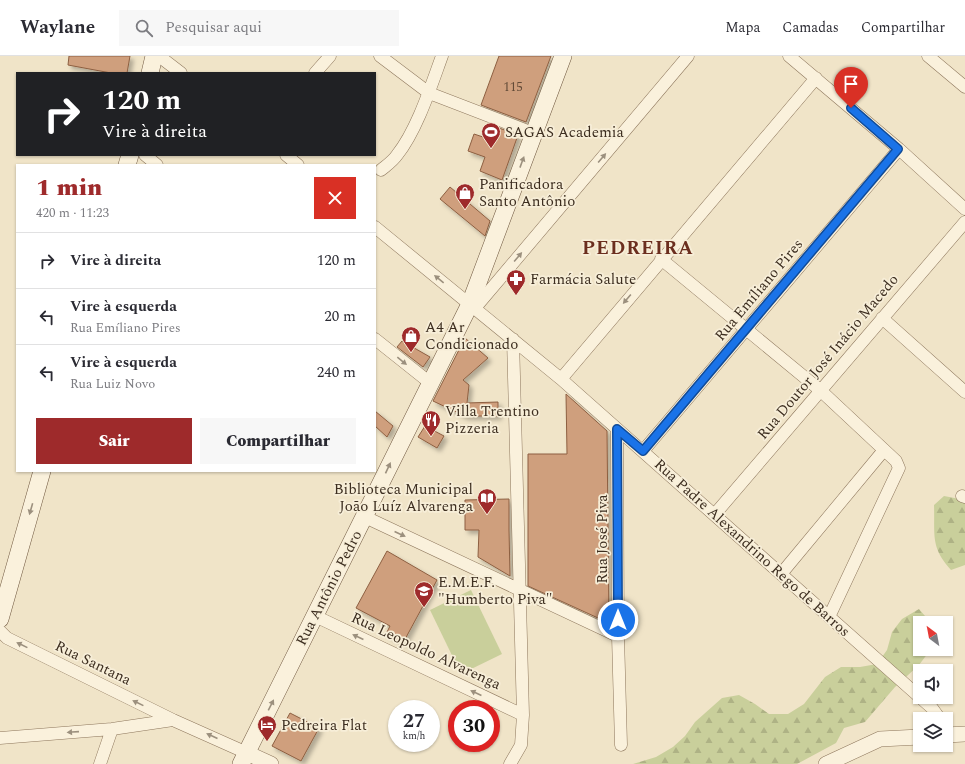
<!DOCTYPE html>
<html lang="pt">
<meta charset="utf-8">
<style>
:root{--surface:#fff;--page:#f7f7f7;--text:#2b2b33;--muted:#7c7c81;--line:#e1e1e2;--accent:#9e2a2b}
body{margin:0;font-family:Spectral,serif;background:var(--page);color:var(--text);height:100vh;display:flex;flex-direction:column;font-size:15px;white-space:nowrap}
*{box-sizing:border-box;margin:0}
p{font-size:13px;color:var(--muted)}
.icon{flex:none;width:22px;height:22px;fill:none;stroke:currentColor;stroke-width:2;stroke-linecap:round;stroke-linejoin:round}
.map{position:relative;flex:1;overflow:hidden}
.sheet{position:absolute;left:16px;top:108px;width:360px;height:308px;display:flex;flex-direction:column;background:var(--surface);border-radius:0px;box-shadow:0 1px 3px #0004}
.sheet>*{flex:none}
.top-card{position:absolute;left:16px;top:16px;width:360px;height:84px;border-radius:0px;box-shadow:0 1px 3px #0004;background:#202124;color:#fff;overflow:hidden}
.needle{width:26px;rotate:328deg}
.fabs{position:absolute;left:913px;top:560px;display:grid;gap:8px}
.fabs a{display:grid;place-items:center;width:40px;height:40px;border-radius:0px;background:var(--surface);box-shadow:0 1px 3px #0004;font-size:20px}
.speed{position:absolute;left:388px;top:644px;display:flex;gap:8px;font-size:20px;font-weight:700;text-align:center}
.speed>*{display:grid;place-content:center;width:52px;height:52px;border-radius:50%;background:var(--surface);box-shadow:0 1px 3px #0004;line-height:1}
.speed small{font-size:10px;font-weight:400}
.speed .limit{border:6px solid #d22;background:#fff;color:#111}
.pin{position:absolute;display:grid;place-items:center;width:34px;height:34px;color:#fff;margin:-41px -17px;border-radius:50% 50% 50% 0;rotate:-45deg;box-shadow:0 0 4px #0007}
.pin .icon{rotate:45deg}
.me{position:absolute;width:44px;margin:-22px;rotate:0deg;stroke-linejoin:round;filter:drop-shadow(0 0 3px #0008)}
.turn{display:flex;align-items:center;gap:14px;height:84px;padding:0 20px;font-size:18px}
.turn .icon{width:52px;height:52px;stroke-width:2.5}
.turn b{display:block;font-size:28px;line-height:34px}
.round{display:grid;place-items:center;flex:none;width:42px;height:42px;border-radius:0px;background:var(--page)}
.head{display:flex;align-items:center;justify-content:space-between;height:68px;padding:0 20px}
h1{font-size:24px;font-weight:800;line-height:30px;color:var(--accent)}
.cta{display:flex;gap:8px;margin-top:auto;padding:8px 20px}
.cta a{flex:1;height:46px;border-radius:0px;background:var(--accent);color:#fff;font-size:16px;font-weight:800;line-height:46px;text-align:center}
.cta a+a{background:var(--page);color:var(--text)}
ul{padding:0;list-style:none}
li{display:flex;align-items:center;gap:12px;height:56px;padding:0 20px;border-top:1px solid var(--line)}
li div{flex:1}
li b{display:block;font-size:15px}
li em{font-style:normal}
header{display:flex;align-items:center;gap:24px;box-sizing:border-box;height:56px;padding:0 20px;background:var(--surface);border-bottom:1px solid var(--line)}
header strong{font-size:19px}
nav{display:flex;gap:22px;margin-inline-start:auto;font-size:14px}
.search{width:280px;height:36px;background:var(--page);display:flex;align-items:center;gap:10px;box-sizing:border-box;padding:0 14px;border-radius:0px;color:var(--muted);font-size:15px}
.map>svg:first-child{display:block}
.forest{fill:url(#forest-firs)}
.garden{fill:#c9cf9b}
.building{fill:#cf9f7d;stroke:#8d5f41;filter:url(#shadow)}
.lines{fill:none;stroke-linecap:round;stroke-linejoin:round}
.minor-casing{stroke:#8d765c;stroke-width:13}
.tertiary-casing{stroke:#8d765c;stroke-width:16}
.secondary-casing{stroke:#6f573f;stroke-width:18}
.minor{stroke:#faf1dc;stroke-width:12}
.tertiary{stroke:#faf1dc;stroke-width:15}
.secondary{stroke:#faf1dc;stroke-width:17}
.oneway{fill:#9c907e}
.route-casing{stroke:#114b97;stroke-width:10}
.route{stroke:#1a73e8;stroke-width:7}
.labels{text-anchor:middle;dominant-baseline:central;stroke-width:3.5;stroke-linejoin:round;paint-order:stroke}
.number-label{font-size:13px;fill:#624a37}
.poi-label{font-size:15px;fill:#3d2e20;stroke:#f7eed8;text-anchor:start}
.street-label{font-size:15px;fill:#3d2e20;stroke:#f7eed8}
.district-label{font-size:19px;font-weight:bold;letter-spacing:1px;fill:#6b2e1e;stroke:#f7eed8}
</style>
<header>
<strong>Waylane</strong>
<div class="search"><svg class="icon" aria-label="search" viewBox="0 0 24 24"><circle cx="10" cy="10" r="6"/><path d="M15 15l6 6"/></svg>Pesquisar aqui</div>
<nav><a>Mapa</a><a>Camadas</a><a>Compartilhar</a></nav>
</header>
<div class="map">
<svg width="965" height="708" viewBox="0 0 965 708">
<defs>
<pattern id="forest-firs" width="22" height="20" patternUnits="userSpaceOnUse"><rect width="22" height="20" fill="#c9cf9b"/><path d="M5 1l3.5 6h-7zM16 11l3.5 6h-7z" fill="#aeb285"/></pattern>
<filter id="shadow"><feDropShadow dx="3.5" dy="3.5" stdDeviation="2" flood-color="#0004"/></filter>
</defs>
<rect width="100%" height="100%" fill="#f0e4c8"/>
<path class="forest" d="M944 440 965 444V509L951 514C930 491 935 479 934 449Z
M919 553 931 567H920V593H931L919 609 895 631 865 666 844 672 836 687 797 708H633L656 701 673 691 685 680 695 666 722 642 739 639 755 648 769 658H788L804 648 825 621 841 611H860L877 608 887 594 892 576 902 563Z"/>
<path class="garden" d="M471 534 502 598 461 618 430 554Z"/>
<path class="building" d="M69 0H130L127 17H111L68 9Z
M499 0H551L526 66 481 49Z
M491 69 518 79 502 124 480 115 485 101 468 95 474 78 486 82Z
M450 131 490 165 485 180 440 143Z
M465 282 488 302 463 324 469 329 467 347 498 346V360H465L433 345Z
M402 285 430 301 423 311 397 291Z
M566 338 607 375 609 567 528 530V398H567Z
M375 355 393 370 387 381 375 370Z
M425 370 444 380 437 392 418 381Z
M509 443V474L510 520 478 501 479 474H465V444Z
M387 495 437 524 403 587 386 578 390 570 356 552Z
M290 657 319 672 301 705 272 690Z"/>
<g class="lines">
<defs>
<path id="minor" d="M159 0 181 17
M380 0 429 37 533 77
M789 0 899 93 965 153
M928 0 965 31
M315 17 330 0
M145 99 157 109
M286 99 298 109
M381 114C387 109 393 105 397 99 417 74 431 30 442 0
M375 171 561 323 932 652 940 663
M661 203 820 334 896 405 899 412 829 561
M475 252 688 0
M882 262 965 336
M375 283 429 326
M561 323 816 22
M617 373 618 580 621 689
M643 395 899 93
M962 440 965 441
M715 458 965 166
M365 461 618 580
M781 518 884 394
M315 560 523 659
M0 575 7 582 173 664
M0 682 112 673 173 664 247 697
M100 708 112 673
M510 708 521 689 523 659 513 283"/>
<path id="tertiary" d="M946 679 965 678
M247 697 271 708
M826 708 880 683 920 681"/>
<path id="secondary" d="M150 17 154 0
M127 109 130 99
M0 563 42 415
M241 708 470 248 563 0"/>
</defs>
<use href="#minor" class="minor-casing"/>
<use href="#tertiary" class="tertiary-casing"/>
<use href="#secondary" class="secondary-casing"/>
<use href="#minor" class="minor"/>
<use href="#tertiary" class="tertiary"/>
<use href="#secondary" class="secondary"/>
</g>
<defs><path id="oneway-solid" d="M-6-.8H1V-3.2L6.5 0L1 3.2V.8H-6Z"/></defs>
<g class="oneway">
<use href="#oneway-solid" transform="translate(602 102) rotate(-50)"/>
<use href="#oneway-solid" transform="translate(522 106) rotate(-70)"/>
<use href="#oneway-solid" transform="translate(518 201) rotate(-50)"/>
<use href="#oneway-solid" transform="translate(439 223) rotate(-141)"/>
<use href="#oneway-solid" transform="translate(627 243) rotate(130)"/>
<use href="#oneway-solid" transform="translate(402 305) rotate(39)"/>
<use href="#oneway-solid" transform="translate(388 412) rotate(-65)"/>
<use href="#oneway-solid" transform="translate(31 453) rotate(106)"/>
<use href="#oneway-solid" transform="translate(400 478) rotate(25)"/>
<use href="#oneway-solid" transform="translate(358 581) rotate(-155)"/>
<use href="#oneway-solid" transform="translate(22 589) rotate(-154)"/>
<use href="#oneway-solid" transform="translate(476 637) rotate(-155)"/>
<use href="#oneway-solid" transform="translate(138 647) rotate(-154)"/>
<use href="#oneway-solid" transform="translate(271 649) rotate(-63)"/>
<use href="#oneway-solid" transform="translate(73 676) rotate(176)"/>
<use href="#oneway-solid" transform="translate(212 680) rotate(-156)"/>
</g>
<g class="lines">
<defs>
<path id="route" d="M618 564 617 373 643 395 898 93 851 52"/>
</defs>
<use href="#route" class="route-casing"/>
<use href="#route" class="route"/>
</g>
<defs>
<symbol id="stadium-pin" viewBox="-11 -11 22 30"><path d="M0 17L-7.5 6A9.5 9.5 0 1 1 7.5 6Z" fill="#9e2a2b" stroke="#f7eed8"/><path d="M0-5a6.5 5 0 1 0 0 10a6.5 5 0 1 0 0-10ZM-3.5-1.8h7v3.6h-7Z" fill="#fff"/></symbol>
<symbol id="shop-pin" viewBox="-11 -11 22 30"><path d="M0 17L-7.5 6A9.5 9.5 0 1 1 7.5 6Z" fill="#9e2a2b" stroke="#f7eed8"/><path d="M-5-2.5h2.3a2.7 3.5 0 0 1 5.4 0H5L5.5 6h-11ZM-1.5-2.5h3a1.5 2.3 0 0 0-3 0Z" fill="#fff"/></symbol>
<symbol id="pharmacy-pin" viewBox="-11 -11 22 30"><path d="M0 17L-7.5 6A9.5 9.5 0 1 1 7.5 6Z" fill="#9e2a2b" stroke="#f7eed8"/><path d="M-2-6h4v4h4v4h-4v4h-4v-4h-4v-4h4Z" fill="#fff"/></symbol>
<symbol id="restaurant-pin" viewBox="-11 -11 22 30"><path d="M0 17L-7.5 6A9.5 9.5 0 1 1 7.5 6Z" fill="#9e2a2b" stroke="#f7eed8"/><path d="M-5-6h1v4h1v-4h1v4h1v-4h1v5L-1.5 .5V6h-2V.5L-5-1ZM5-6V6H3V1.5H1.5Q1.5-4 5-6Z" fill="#fff"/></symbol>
<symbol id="library-pin" viewBox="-11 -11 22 30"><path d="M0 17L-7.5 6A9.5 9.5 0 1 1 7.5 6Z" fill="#9e2a2b" stroke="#f7eed8"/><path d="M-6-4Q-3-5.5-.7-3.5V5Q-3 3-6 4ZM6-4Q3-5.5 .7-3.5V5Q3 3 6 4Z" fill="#fff"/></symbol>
<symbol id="school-pin" viewBox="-11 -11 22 30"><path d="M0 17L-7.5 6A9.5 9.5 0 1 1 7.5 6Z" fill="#9e2a2b" stroke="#f7eed8"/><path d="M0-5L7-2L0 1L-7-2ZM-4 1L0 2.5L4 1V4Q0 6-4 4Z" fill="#fff"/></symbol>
<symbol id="hotel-pin" viewBox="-11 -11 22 30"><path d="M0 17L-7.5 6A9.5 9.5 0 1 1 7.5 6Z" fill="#9e2a2b" stroke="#f7eed8"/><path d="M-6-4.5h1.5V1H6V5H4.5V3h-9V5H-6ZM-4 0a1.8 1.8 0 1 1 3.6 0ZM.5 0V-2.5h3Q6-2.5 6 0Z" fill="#fff"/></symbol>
</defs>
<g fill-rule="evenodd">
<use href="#stadium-pin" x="480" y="65" width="22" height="30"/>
<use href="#shop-pin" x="454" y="126" width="22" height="30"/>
<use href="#pharmacy-pin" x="505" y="212" width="22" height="30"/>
<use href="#shop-pin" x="400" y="269" width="22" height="30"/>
<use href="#restaurant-pin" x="420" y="353" width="22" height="30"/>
<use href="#library-pin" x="476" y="431" width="22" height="30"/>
<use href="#school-pin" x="413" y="524" width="22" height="30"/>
<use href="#hotel-pin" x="256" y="658" width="22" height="30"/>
</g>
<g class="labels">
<g class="number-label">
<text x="513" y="31">115</text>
</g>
<g class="poi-label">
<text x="505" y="76">SAGAS Academia</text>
<text x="479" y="128">Panificadora<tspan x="479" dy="17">Santo Antônio</tspan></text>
<text x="530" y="223">Farmácia Salute</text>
<text x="425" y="271">A4 Ar<tspan x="425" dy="17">Condicionado</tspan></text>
<text x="445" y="355">Villa Trentino<tspan x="445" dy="17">Pizzeria</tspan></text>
<text x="473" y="433" text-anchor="end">Biblioteca Municipal<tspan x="473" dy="17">João Luíz Alvarenga</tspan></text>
<text x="438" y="526">E.M.E.F.<tspan x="438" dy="17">"Humberto Piva"</tspan></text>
<text x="281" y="669">Pedreira Flat</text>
</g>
<g class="street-label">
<text transform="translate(759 234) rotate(-50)">Rua Emíliano Pires</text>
<text transform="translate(828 301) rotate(-50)">Rua Doutor José Inácio Macedo</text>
<text transform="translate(602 483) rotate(-90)">Rua José Piva</text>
<text transform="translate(752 492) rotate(42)">Rua Padre Alexandrino Rego de Barros</text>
<text transform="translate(329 532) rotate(-63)">Rua Antônio Pedro</text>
<text transform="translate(426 595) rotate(25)">Rua Leopoldo Alvarenga</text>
<text transform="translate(93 607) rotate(26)">Rua Santana</text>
</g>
<g class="district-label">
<text x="638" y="192">PEDREIRA</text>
</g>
</g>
</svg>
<div class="fabs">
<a><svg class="needle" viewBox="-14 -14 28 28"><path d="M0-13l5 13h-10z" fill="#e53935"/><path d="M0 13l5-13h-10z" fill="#7c7c81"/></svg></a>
<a><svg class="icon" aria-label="sound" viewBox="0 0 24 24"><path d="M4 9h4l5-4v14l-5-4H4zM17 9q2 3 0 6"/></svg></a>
<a><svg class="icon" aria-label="layers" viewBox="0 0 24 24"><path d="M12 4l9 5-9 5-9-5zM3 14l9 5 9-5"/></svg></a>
</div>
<div class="speed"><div>27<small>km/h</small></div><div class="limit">30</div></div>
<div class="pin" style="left:851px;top:52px;background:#d93025"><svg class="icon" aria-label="arrive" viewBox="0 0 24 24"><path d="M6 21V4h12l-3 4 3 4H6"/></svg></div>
<svg class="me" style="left:618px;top:564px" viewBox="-20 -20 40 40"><circle r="17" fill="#1a73e8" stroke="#fff" stroke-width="3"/><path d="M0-11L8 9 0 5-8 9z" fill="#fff"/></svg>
<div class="top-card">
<div class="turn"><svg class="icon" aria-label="right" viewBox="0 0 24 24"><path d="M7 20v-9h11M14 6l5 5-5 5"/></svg><div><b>120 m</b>Vire à direita</div></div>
</div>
<section class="sheet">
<div class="head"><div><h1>1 min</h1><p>420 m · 11:23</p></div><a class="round" style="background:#d93025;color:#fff"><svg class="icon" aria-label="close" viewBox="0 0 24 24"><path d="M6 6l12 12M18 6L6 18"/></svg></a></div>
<ul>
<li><svg class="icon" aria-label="right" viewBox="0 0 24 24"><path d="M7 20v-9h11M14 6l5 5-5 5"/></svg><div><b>Vire à direita</b></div><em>120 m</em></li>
<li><svg class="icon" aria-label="left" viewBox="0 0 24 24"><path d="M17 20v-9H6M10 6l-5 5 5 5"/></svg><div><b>Vire à esquerda</b><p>Rua Emíliano Pires</p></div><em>20 m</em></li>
<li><svg class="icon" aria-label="left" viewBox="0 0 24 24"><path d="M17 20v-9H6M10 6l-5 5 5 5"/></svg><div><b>Vire à esquerda</b><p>Rua Luiz Novo</p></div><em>240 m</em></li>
</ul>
<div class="cta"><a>Sair</a><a>Compartilhar</a></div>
</section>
</div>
